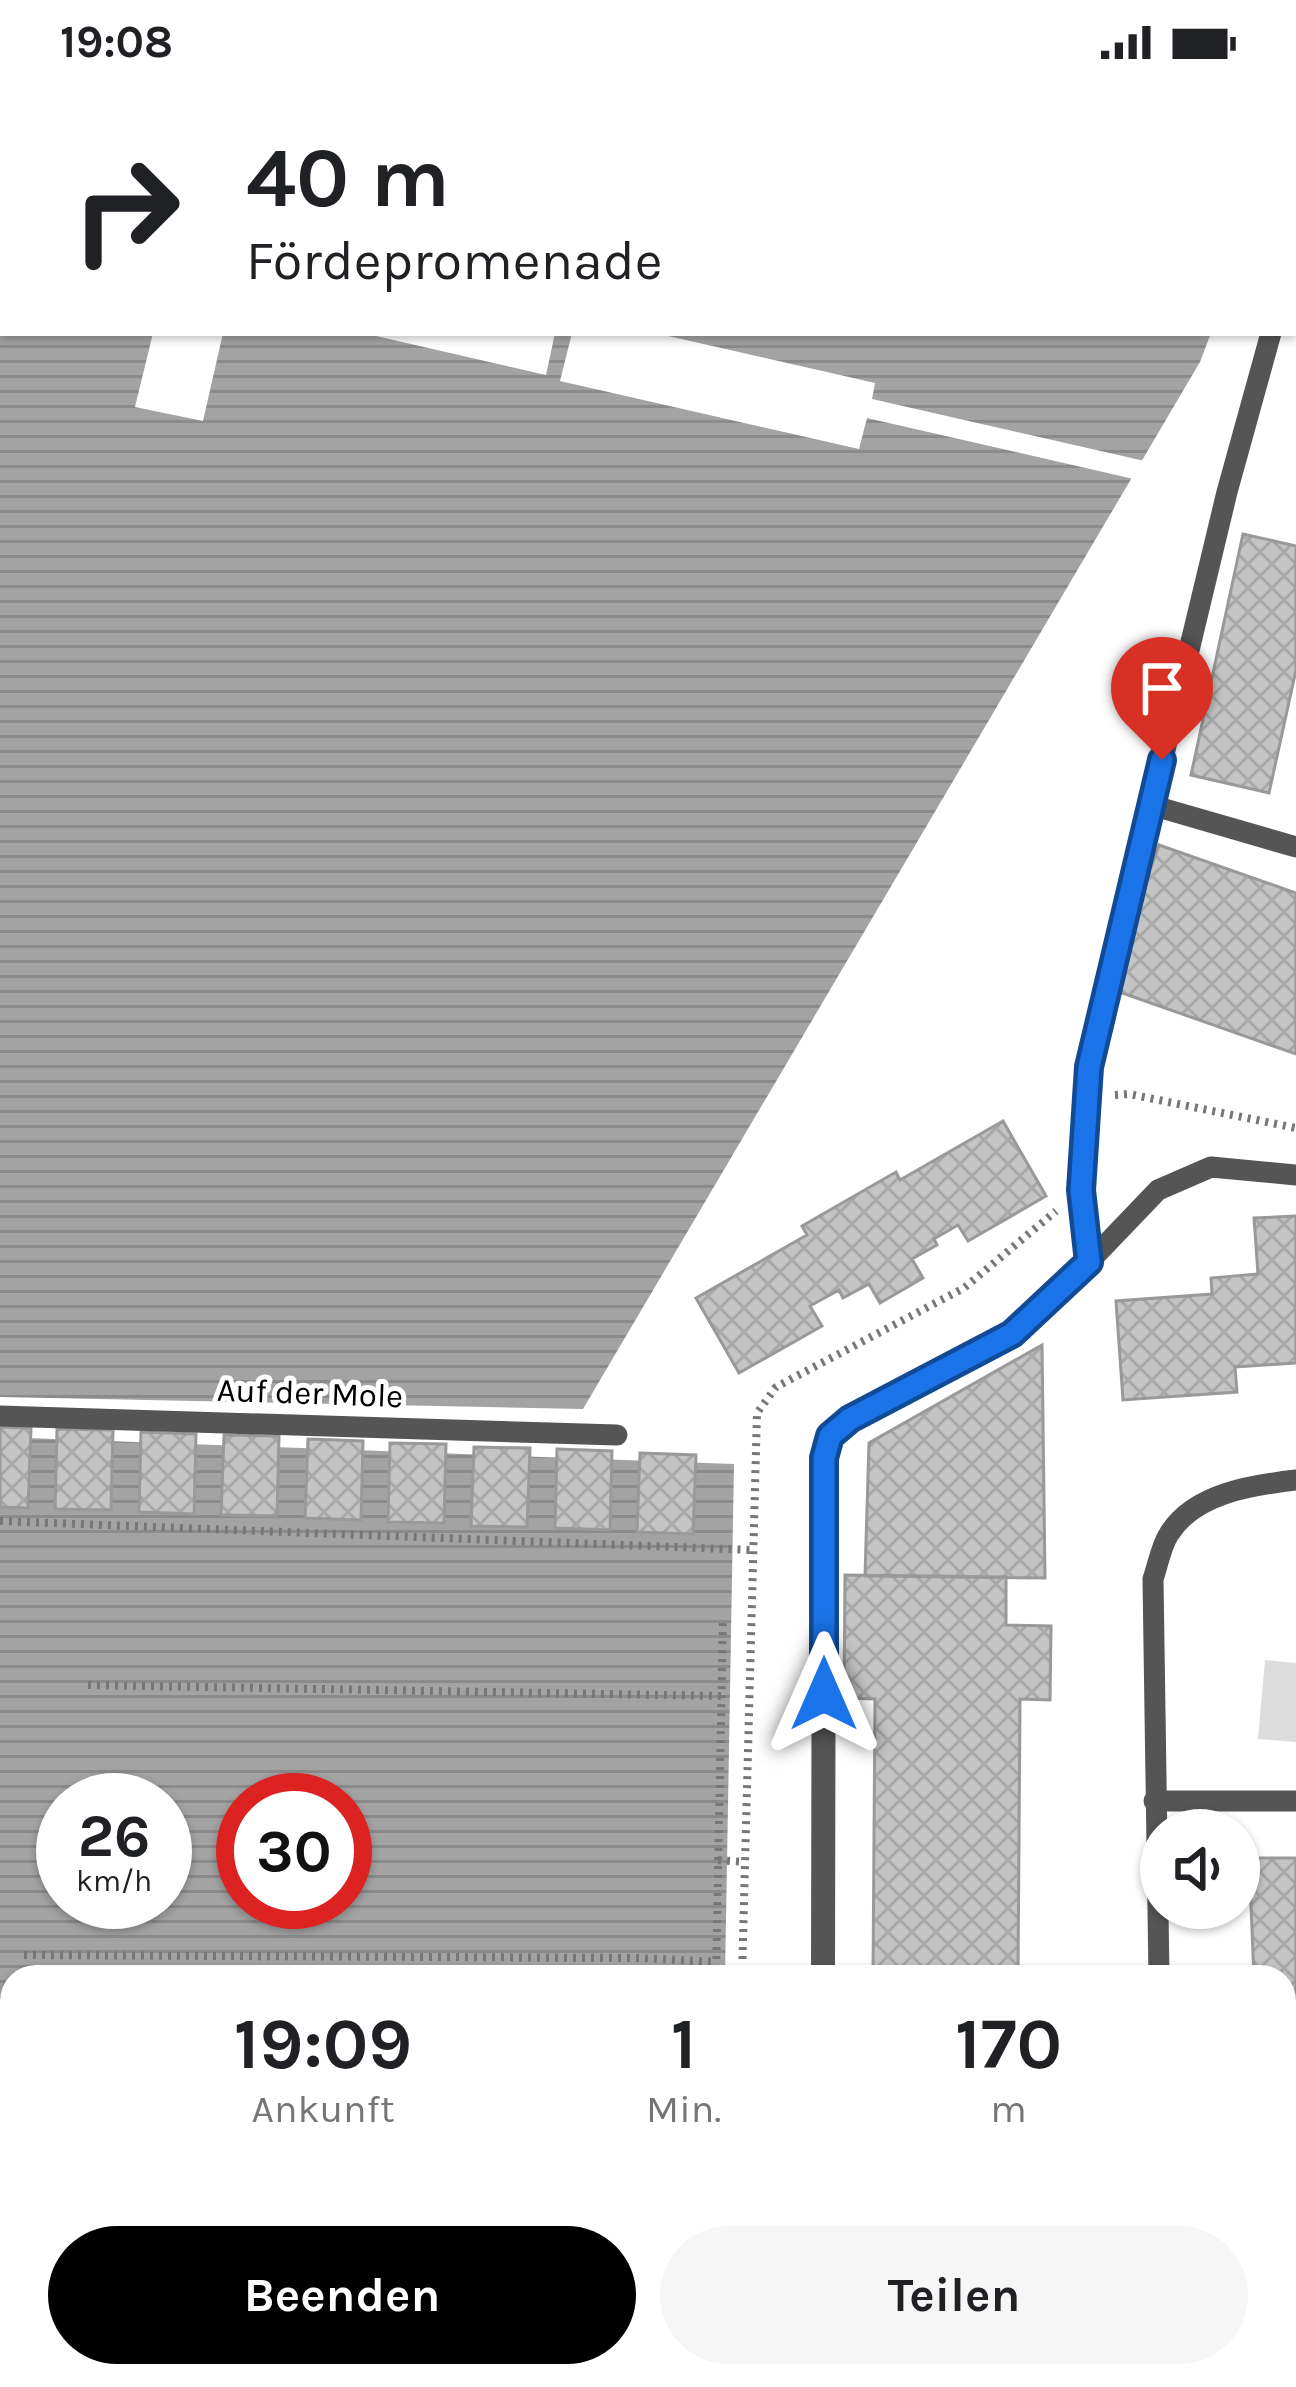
<!DOCTYPE html>
<html lang="de">
<meta charset="utf-8">
<style>
:root{--surface:#fff;--page:#f6f6f6;--text:#202124;--muted:#757577;--accent:#000}
body{margin:0;font-family:Karla,sans-serif;background:var(--page);color:var(--text);height:100vh;display:flex;flex-direction:column;font-size:45px;white-space:nowrap}
*{box-sizing:border-box;margin:0}
p{font-size:39px;color:var(--muted)}
.icon{flex:none;width:66px;height:66px;fill:none;stroke:currentColor;stroke-width:2;stroke-linecap:round;stroke-linejoin:round}
.map{position:relative;flex:1;overflow:hidden}
.panel{position:absolute;left:0px;top:1881px;width:1296px;height:423px;display:flex;flex-direction:column;background:var(--surface);border-radius:36px 36px 0 0;box-shadow:0 3px 9px #0004}
.panel>*{flex:none}
.guide{position:absolute;left:0px;top:0px;width:1296px;height:252px;box-shadow:0 3px 9px #0004;background:#fff;color:var(--text);overflow:hidden}
.fabs{position:absolute;left:1140px;top:1725px;display:grid;gap:24px}
.fabs a{display:grid;place-items:center;width:120px;height:120px;border-radius:50%;background:var(--surface);box-shadow:0 3px 9px #0004;font-size:60px}
.speed{position:absolute;left:36px;top:1689px;display:flex;gap:24px;font-size:60px;font-weight:700;text-align:center}
.speed>*{display:grid;place-content:center;width:156px;height:156px;border-radius:50%;background:var(--surface);box-shadow:0 3px 9px #0004;line-height:1}
.speed small{font-size:30px;font-weight:400}
.speed .limit{border:18px solid #d22;background:#fff;color:#111}
.pin{position:absolute;display:grid;place-items:center;width:102px;height:102px;color:#fff;margin:-123px -51px;border-radius:50% 50% 50% 0;rotate:-45deg;box-shadow:0 0 12px #0007}
.pin .icon{rotate:45deg}
.me{position:absolute;width:132px;margin:-66px;rotate:0deg;stroke-linejoin:round;filter:drop-shadow(0 0 9px #0008)}
.turn{display:flex;align-items:center;gap:42px;height:252px;padding:0 48px;font-size:54px}
.turn .icon{width:156px;height:156px;stroke-width:2.5}
.turn b{display:block;font-size:84px;line-height:102px}
.eta{display:flex;justify-content:space-evenly;align-items:center;height:204px;text-align:center}
.eta b{font-size:72px;font-weight:700;line-height:84px}
.cta{display:flex;gap:24px;margin-top:auto;padding:24px 48px}
.cta a{flex:1;height:138px;border-radius:72px;background:var(--accent);color:#fff;font-size:48px;font-weight:700;line-height:138px;text-align:center}
.cta a+a{background:var(--page);color:var(--text)}
.status{display:flex;justify-content:space-between;align-items:center;height:84px;padding:0 60px;background:var(--surface);direction:ltr}
.status svg{height:33px;fill:currentColor}
.map>svg:first-child{display:block}
.garden{fill:#dcdcdc}
.water{fill:url(#water-rules);fill-rule:evenodd}
.pier{fill:#fff}
.building{fill:url(#building-cross-hatch);stroke:#999;stroke-width:3}
.lines{fill:none;stroke-linecap:round;stroke-linejoin:round}
.path{stroke:#777;stroke-width:8;stroke-dasharray:3 6;stroke-linecap:butt}
.service{stroke:#555;stroke-width:21}
.minor{stroke:#555;stroke-width:24}
.route-casing{stroke:#114b97;stroke-width:30}
.route{stroke:#1a73e8;stroke-width:21}
.labels{text-anchor:middle;dominant-baseline:central;stroke-width:10;stroke-linejoin:round;paint-order:stroke}
.street-label{font-size:33px;fill:#000;stroke:#fff}
</style>
<div class="status"><b>19:08</b><svg viewBox="0 0 49 12"><path d="M0 12V9h3v3zM5 12V6h3v6zM10 12V3h3v9zM15 12V0h3v12zM26 1h20v11H26zM47 4h2v5h-2z"/></svg></div>
<div class="map">
<svg width="1296" height="2303" viewBox="0 0 1296 2303">
<defs>
<pattern id="water-rules" width="6" height="5" patternUnits="userSpaceOnUse" patternTransform="scale(3)"><rect width="6" height="5" fill="#a3a3a3"/><path d="M0 2.5h6" fill="none" stroke="#8b8b8b"/></pattern>
<pattern id="building-cross-hatch" width="8" height="8" patternUnits="userSpaceOnUse" patternTransform="scale(3)"><rect width="8" height="8" fill="#c4c4c4"/><path d="M0 0l8 8M0 8l8-8" fill="none" stroke="#a7a7a7"/></pattern>
</defs>
<rect width="100%" height="100%" fill="#fff"/>
<path class="garden" d="M1265 1576 1296 1579V1658L1258 1655Z"/>
<path class="water" d="M0 0H1236L3 3V249H1211L1200 278 583 1325 0 1313Z
M0 1353 734 1380 725 1893H12V2292H718V2303H0ZM63 1716H165V1818H63ZM243 1716H345V1818H243Z"/>
<path class="pier" d="M153 249H223L203 337 135 323Z
M363 249H555L546 291Z
M572 249H655L875 299 872 315 1149 378 1138 396 867 334 859 365 560 297Z"/>
<path class="building" d="M1253 0H1296L1293 140V3H1252Z
M1243 450 1296 462V586L1269 709 1191 691Z
M1159 761 1296 809V970L1108 904Z
M1003 1037 1046 1112 968 1157 958 1141 934 1155 937 1161 912 1175 923 1194 880 1219 869 1200 843 1214 839 1206 810 1222 822 1242 739 1289 696 1214 807 1151 802 1142 896 1088 900 1096Z
M1296 1132V1279L1235 1283 1237 1308 1123 1316 1116 1217 1212 1210 1211 1194 1258 1190 1254 1134Z
M1042 1261 1045 1494 865 1492 869 1359Z
M0 1343 31 1344 28 1424 0 1423Z
M57 1345 113 1346 111 1426 55 1425Z
M141 1348 196 1350 194 1430 139 1428Z
M224 1351 279 1352 277 1432 221 1431Z
M308 1355 363 1357 361 1436 305 1434Z
M390 1359 446 1360 444 1439 388 1438Z
M474 1363 530 1364 527 1443 471 1442Z
M557 1365 612 1367 610 1446 555 1444Z
M640 1369 696 1371 693 1450 637 1448Z
M845 1491 1006 1493V1541L1051 1542 1050 1616 1020 1615 1018 1893H873L875 1615 844 1614Z
M1249 1774H1296V2124H1284V1893H1254Z
M1284 2258H1296V2303H1251V2292H1284Z
M866 2292H984V2296H976V2303H881V2298H866Z
M1049 2292H1126V2303H1049Z"/>
<g class="lines">
<path class="path" d="M1115 1011 1129 1010 1296 1044
M0 1437 752 1466
M88 1601 721 1612
M718 1776 744 1778
M24 1871 641 1874 716 1878
M716 1893 723 1535
M742 1893 757 1329 776 1303 964 1204 1056 1127
M708 2303V2292
M734 2303V2292"/>
<path class="service" d="M1293 171 1296 161
M1151 721 1296 763
M1089 1178 1081 1106 1089 983 1227 408 1271 249
M1089 1178 1158 1106 1211 1083 1296 1091
M0 1332 617 1351
M1154 1717H1296
M1159 1893 1153 1495C1158 1481 1161 1462 1169 1450 1194 1409 1253 1401 1296 1396
M1284 2189H1296"/>
<path class="minor" d="M823 1893 824 1374 830 1352 850 1335 1012 1249 1089 1178
M823 2292V2303
M1165 2303 1166 2292"/>
</g>
<g class="lines">
<defs>
<path id="route" d="M824 1610V1374L830 1352 850 1335 1012 1250 1089 1178 1081 1106 1089 983 1162 676"/>
</defs>
<use href="#route" class="route-casing"/>
<use href="#route" class="route"/>
</g>
<g class="labels">
<g class="street-label">
<text transform="translate(310 1309) rotate(2)">Auf der Mole</text>
</g>
</g>
</svg>
<div class="fabs">
<a><svg class="icon" aria-label="sound" viewBox="0 0 24 24"><path d="M4 9h4l5-4v14l-5-4H4zM17 9q2 3 0 6"/></svg></a>
</div>
<div class="speed"><div>26<small>km/h</small></div><div class="limit">30</div></div>
<div class="pin" style="left:1162px;top:676px;background:#d93025"><svg class="icon" aria-label="arrive" viewBox="0 0 24 24"><path d="M6 21V4h12l-3 4 3 4H6"/></svg></div>
<svg class="me" style="left:824px;top:1610px" viewBox="-20 -20 40 40"><path d="M0-17L14 15 0 8-14 15z" fill="#1a73e8" stroke="#fff" stroke-width="4"/></svg>
<div class="guide">
<div class="turn"><svg class="icon" aria-label="right" viewBox="0 0 24 24"><path d="M7 20v-9h11M14 6l5 5-5 5"/></svg><div><b>40 m</b>Fördepromenade</div></div>
</div>
<section class="panel">
<div class="eta">
<div><b>19:09</b><p>Ankunft</p></div>
<div><b>1</b><p>Min.</p></div>
<div><b>170</b><p>m</p></div>
</div>
<div class="cta"><a>Beenden</a><a>Teilen</a></div>
</section>
</div>
